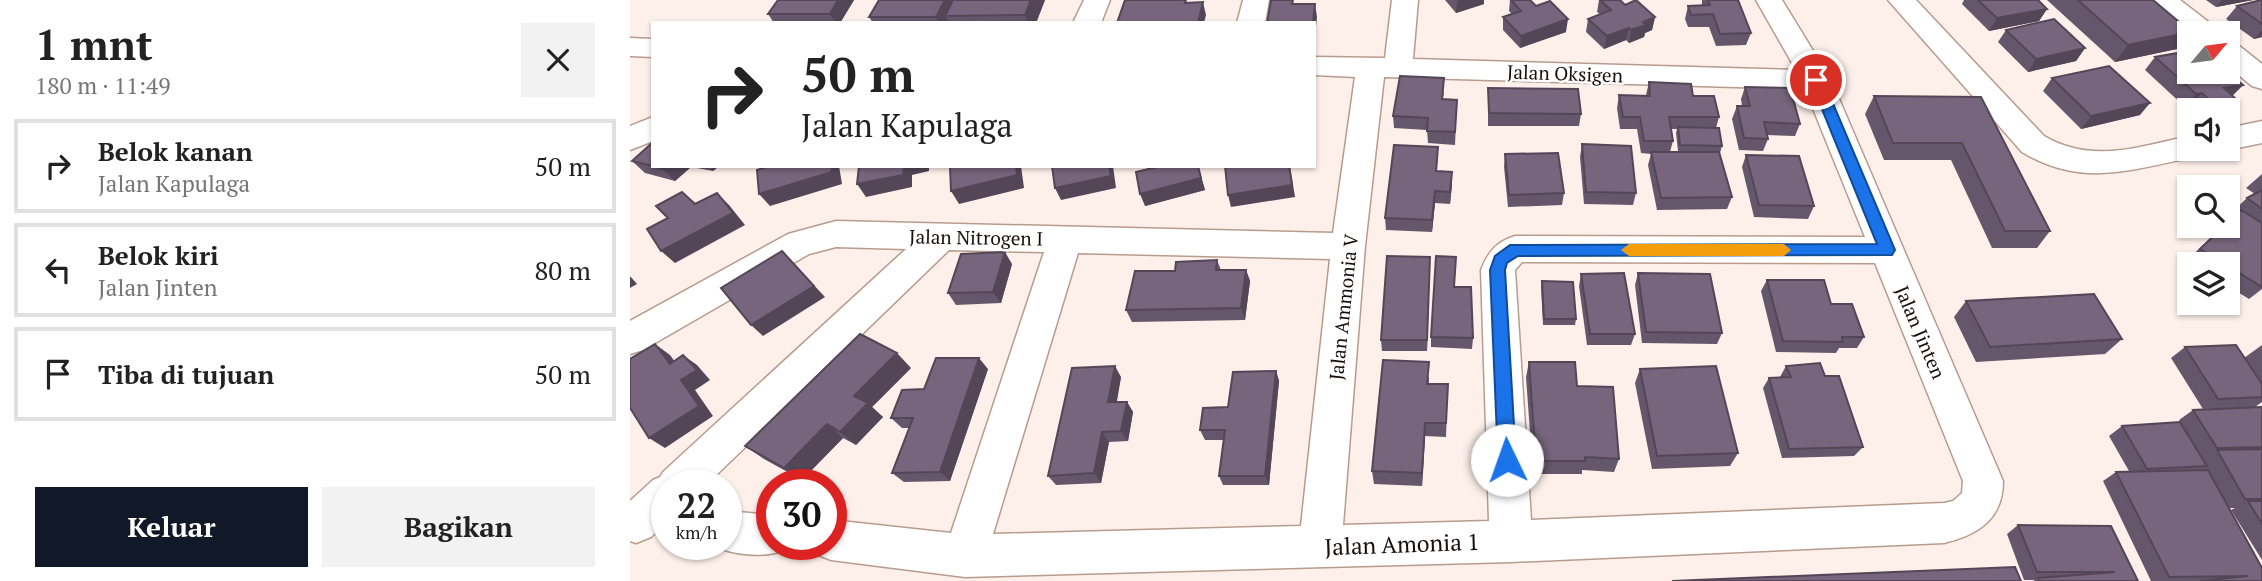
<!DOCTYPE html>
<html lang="id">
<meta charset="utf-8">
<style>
:root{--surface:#fff;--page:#f2f2f2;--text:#222;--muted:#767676;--line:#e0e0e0;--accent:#111827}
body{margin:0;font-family:"PT Serif",serif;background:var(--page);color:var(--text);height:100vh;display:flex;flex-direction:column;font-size:26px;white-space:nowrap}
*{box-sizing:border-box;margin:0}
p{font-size:23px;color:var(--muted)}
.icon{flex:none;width:38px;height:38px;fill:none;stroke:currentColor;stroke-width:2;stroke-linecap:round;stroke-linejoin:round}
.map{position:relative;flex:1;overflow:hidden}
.details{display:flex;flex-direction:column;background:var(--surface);width:630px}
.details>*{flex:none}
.banner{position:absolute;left:21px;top:21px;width:665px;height:147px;border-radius:0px;box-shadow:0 2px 5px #0004;background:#fff;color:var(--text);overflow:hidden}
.needle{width:46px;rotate:61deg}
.buttons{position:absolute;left:1547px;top:21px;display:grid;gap:14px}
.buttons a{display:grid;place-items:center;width:63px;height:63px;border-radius:0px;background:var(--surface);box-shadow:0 2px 5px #0004;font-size:35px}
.speed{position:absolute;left:21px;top:469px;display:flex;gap:14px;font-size:35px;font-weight:700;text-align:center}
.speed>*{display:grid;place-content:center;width:91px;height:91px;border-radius:50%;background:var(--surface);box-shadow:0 2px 5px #0004;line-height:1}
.speed small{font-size:18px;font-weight:400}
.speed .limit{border:10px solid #d22;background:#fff;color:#111}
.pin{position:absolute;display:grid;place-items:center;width:60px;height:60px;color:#fff;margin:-30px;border:4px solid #fff;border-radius:50%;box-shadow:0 2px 7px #0007}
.me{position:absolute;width:77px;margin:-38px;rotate:357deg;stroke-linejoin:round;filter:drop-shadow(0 0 5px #0008)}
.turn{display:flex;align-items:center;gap:24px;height:147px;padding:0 35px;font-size:32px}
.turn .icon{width:91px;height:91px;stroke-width:2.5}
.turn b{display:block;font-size:49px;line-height:60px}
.round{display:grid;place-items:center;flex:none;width:74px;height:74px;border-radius:0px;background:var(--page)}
.headline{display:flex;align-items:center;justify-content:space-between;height:119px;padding:0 35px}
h1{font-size:42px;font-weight:800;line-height:52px}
.button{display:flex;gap:14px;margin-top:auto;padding:14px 35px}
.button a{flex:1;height:80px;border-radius:0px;background:var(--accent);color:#fff;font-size:28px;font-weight:800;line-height:80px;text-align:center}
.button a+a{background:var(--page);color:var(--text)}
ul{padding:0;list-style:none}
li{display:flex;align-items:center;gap:21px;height:94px;margin:0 14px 10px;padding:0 21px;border:4px solid var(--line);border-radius:0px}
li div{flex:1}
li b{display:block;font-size:26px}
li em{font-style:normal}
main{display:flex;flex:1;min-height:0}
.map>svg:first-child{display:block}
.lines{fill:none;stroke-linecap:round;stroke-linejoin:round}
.minor-casing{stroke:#b99b8e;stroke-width:3}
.minor{fill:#fff;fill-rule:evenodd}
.wall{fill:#65576b;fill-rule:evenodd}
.shaded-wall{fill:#534757}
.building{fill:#76657c;stroke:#534757;stroke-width:2}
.route{fill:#1a73e8;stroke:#114b97;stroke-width:2}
.slow{fill:#f59e0b}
.labels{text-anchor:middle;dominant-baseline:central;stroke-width:5;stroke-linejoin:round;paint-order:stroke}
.street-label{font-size:19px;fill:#1a100b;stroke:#fff}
.near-street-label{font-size:23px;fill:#1a100b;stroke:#fff}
</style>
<main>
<section class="details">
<div class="headline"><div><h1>1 mnt</h1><p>180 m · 11:49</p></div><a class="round"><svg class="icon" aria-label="close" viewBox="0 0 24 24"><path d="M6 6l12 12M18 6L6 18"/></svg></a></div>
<ul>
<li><svg class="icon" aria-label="right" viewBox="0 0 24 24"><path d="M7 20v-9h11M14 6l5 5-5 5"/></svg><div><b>Belok kanan</b><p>Jalan Kapulaga</p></div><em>50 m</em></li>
<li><svg class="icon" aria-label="left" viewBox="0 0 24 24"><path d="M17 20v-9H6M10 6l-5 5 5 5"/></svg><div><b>Belok kiri</b><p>Jalan Jinten</p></div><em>80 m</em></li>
<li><svg class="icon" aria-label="arrive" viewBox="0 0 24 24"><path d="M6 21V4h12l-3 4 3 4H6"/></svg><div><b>Tiba di tujuan</b></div><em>50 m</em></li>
</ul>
<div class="button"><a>Keluar</a><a>Bagikan</a></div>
</section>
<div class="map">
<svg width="1632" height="581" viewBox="0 0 1632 581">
<rect width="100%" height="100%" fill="#fdf0eb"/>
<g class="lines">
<defs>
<path id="minor" d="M454 0H480L471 23H443Z
M613 0H639L635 23H607Z
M762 0H788L783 59 1166 70 1126 0H1152L1201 80 1373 481C1373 519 1348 535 1314 543L881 562 335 577 201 560 186 554 182 544H201V520L321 533 414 252 319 250 76 485H37V522L21 537 6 543 0 541V501L23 480 30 477 33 472 276 249 206 247 179 254 13 350 0 354V321L158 234 206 221 703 233 725 77 684 75V57L755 58ZM754 77 1175 89 1235 237 885 236C866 242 858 252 851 270L859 521 713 525 735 246ZM448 253 700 259 671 526 363 534ZM892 262 1245 263 1333 481 1332 493 1323 501 1314 503 901 520 885 270Z
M1258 0H1286L1414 136C1462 164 1508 147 1559 136V149H1573L1570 155 1559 158C1497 171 1450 187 1392 152Z
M1520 0H1550L1585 27 1589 33 1559 34Z
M0 38 23 39V57L0 56Z
M1598 43 1608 45 1632 64V89L1622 86 1598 66Z
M23 117V141L0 150V126Z
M1632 121V143L1598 150 1594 149H1598V128Z
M96 511 142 515V544H159L157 549C134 559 104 555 81 545L96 544Z"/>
</defs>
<use href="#minor" class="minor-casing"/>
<use href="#minor" class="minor"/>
</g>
<path class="wall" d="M224 0 210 23H144L138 14Z
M249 0H415L406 23H318V21L317 23H243L239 17Z
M815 0H854V4L826 13Z
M880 0 906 6 936 32 890 48 873 30V17L882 14 879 11Z
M969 0H990L995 5 1025 17 1022 30 1015 33 1014 37 999 43 996 40 974 49 956 32 958 19 970 14 967 12Z
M1072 0H1108L1121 33 1116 45 1086 46 1079 27H1058L1055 19 1058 6H1072Z
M1334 0H1408L1417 9 1409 21 1359 31 1332 4Z
M1417 0H1523L1561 32 1547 49 1485 62Z
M1576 0H1623L1586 7Z
M1632 0V37L1624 39 1596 19 1607 6Z
M1376 30 1455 48 1446 61 1398 72 1368 42Z
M1525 57 1613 85 1602 96 1606 99 1595 110H1566L1561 105 1555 107 1515 70Z
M1422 78 1510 115 1451 129 1413 91Z
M1019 82 1063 96 1089 117 1086 128 1092 146 1090 153 1102 197 1097 209 1027 210 1018 165 1021 154 1011 153 1007 129H990L987 108 989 95H1016ZM1041 129H1047L1046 133 1048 151 1063 152H1040L1043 141Z
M1115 87 1170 124 1165 136 1137 135 1138 139 1133 151 1109 150 1102 119 1107 106H1112L1111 99Z
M858 88 951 114 949 126H858Z
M814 91 813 99 827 100 825 145 798 143 797 130 764 128 763 116Z
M1244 96 1351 97 1420 231 1407 248H1362L1321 160H1254L1235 114Z
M952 144 1006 193 1003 205 954 204 950 157Z
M808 147 807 171 822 172V184L820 204 805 203 802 232 756 230 755 218Z
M875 154 934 193 932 205 878 207 874 167Z
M1116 155 1184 206 1178 219 1124 217 1112 167Z
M2 161 23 166H89L83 171 61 167 45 181 15 173Z
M516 166H568L575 190 515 206 518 169Z
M1632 174V289L1619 299 1598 286V264H1563L1557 260 1607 213 1604 210 1617 198 1625 194 1616 188Z
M800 257 797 351H752L751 340Z
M826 257 824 287 843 338 842 349 801 347V337Z
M587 260 591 270H616L620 281 615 320 502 322 496 310 545 271Z
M382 264 371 303 326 305 318 293Z
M1008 273 1092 333 1087 344 1012 343 1005 285Z
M951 274 1005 334 1001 345H957L949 286Z
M1137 280 1201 304 1234 337 1227 348H1209L1206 353 1146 352 1131 291Z
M912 281 946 319 945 325H913L911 287Z
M1336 301 1492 339 1475 354 1346 362 1324 317Z
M1632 345V402L1625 407 1573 409 1541 358 1555 347 1614 358Z
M899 362 947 386 989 459 984 472 952 470V474H903L896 377Z
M1156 366 1195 376 1233 447 1224 456 1152 458 1133 388 1139 378 1150 377Z
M281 368 242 407 253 417 226 445 213 438 172 480 134 459 115 446Z
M358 369 320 481 274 482 262 473 279 428H272L261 418 294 389Z
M1010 369 1108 453 1100 466 1022 469 1005 383Z
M646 371 649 381 639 485H593L589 476 594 440H575L570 430Z
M799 376V384H818L816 437 795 436 792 486 744 484 742 471Z
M491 377 486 402H497L503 412 498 441 479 442 471 483 426 485 418 476Z
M1632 407V560L1601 510 1605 508H1599L1632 581H1521L1473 481 1486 472 1499 471 1479 436 1492 426 1552 425 1549 420 1563 410Z
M1388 525 1508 581H1403L1405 580H1394L1377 534Z"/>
<path class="shaded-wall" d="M208 0H224L210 23H206L200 14Z
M315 0H329L315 16 318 21 317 23H309L306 17Z
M401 0H415L406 23H398L395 15Z
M829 0H854V4L826 13 827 1Z
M1592 0H1623L1586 7Z
M573 2 576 15 574 23H568Z
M685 4 687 17 685 37 684 23H683Z
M1417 9 1409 21 1359 31 1367 18Z
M1025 17 1022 30 1015 33 1014 37 999 43 1001 30 1013 22Z
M938 19 936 32 890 48 891 36Z
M999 28 996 40 974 49 977 36Z
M1632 30V37L1624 39Z
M1561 32 1547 49 1485 62 1498 45Z
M1455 48 1446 61 1398 72 1406 59Z
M1613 85 1601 97 1594 88Z
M1572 93 1561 105 1555 107 1566 94Z
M1606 99 1595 110H1576L1583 103Z
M1520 103 1510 115 1451 129 1461 116Z
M36 166 61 167 45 181 33 169Z
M79 166H89L83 171Z
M201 166H209L212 184 140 206 129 194Z
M274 166H299V171L282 175V187L236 197 227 184Z
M386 166H391L394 188 329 204 321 191Z
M479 166H483L486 188 431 200 425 188Z
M568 166 575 190 515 206 510 194Z
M660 166 665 197 601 207 598 195Z
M822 172V184L820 204V192Z
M805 191V203L802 232V220Z
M87 193 99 205 115 225 45 263 31 251Z
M152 251 195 297 133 336 121 325Z
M375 252 382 264 371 303 363 292Z
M800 257V269L797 351V340Z
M616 270 620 281 615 320 611 308Z
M0 276 7 284 0 288Z
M25 344 40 355 54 374 40 364Z
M267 353 281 368 242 407 253 417 226 445 210 432 224 396Z
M53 355 67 365 80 380 65 390 83 416 35 448 19 438 51 380Z
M349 358 358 369 320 481 310 472Z
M485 366 491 377 485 413 478 402Z
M646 371 649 381 639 485 635 476Z
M497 402 503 412 498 441 491 431Z
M795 423V436L792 486V473Z
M197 424 213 438 172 480 154 468Z
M472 432 479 442 471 483 464 473Z"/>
<path class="building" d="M148 0H208L200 14H138Z
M249 0H315L306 17H239Z
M323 0H401L395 15 315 16Z
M495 0H556L555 3 573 2 568 23H487Z
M641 0H663L662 4H685L683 23H637Z
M881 0H900L906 6 920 1 938 19 891 36 873 17 891 11Z
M970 0H990L995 5 1006 0 1025 17 1013 22 1016 25 1001 30 999 28 977 36 958 19 981 10Z
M1078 0H1108L1121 33 1090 34 1083 14 1061 15 1058 6 1080 5Z
M1348 0H1408L1417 9 1367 18Z
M1448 0H1523L1561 32 1498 45Z
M1632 0V24L1607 6 1631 0Z
M1424 19 1455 48 1406 59 1376 30Z
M1559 51V72H1598L1613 85 1594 88 1606 99 1583 103 1572 93 1566 94 1525 57Z
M1479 66 1520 103 1461 116 1422 78Z
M770 76 814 78 812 99 827 100 825 132 797 131 798 118 763 116Z
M1019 82 1061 84 1063 96H1084L1089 117H1039L1043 141H1014L1010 117H993L989 95 1020 96Z
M1115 87 1160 88 1170 124 1134 122 1138 139 1114 138 1107 106H1120Z
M858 88 948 89 951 114 859 113Z
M1244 96 1351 97 1420 231H1375L1332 143H1263Z
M1048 127 1089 128 1092 146 1050 145Z
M23 142V166L2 161Z
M952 144 1001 146 1006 193 956 192Z
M764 145 808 147 806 171 822 172 820 192 805 191 802 220 755 218Z
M1021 152H1089L1102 197 1031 198Z
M928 153 934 193 879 195 875 154Z
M1116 155 1169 156 1184 206 1129 205Z
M23 166H36L33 169Z
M140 166H201L202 172 129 194 127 170Z
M229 166H274L273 175 227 184Z
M322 166H386L387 175 321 191 320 167Z
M422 166H479L481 176 425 188Z
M531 166H568L571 178 510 194 506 172Z
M595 166H659L662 185 598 195Z
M1632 190V209L1617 198Z
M52 192 65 204 87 193 103 213 31 251 17 229 38 218 26 206Z
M1611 210 1632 223V287L1598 266V264H1595L1570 249 1594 226H1598V222Z
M152 251 184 286 121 325 91 288Z
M375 252 363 292 318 293 331 254Z
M757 256 800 257 797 340H751Z
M806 256 826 257 824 287H841L843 338 801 337Z
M587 260 586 270H616L611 308 496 310 505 271H545L546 262Z
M994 273 1005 334H960L951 274Z
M1008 273 1080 274 1092 333 1016 332Z
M1137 280H1194L1201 304H1222L1234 337H1212L1213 342 1153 341Z
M912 281 943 282 946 319H914Z
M1464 294 1492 339 1360 347 1336 301Z
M230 334 267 353 224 396 238 403 210 432 197 424 154 468 115 446Z
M25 344 40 364 53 355 67 370 51 380 69 406 19 438 0 408V359Z
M1606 345 1632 384V397L1588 399 1555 347Z
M306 358H349L310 472 262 473 283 418H261L272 390 294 389Z
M753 360 799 362 797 384H818L816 423H795L792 473 742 471Z
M899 362H945L947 386 983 387 989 459 955 457V461H906Z
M1190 363 1195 376H1209L1233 447 1159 449 1139 378 1161 377 1156 366Z
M485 366 478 402H497L491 431 472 432 464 473 418 476 442 368Z
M1086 366 1108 453 1027 456 1010 369Z
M646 371 635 476H589L595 430H570L573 408 598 407 603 372Z
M1632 407V447L1587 448 1563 410Z
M1550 422 1577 466 1517 469 1492 426Z
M1632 449V499H1615L1587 450Z
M1578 470 1632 568V581H1570L1618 576 1539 577 1486 472Z
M1618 501H1632V524Z
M1388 525 1481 526 1508 581H1409L1408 578 1485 572H1407Z
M1385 567 1391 581H1042Z"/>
<path class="route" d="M1186 76 1193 80 1265 250 1262 255 888 256 877 263 875 270 886 460 884 466 877 468 871 466 868 460 860 270 865 256 880 245 1247 244 1180 80Z"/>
<path class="slow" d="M999 244H1154L1161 250 1154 256H999L991 250Z"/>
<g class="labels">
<g class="street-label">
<text transform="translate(935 73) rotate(2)">Jalan Oksigen</text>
<text transform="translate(346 237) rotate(1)">Jalan Nitrogen I</text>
<text transform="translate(713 307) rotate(-84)">Jalan Ammonia V</text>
<text transform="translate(1291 332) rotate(67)">Jalan Jinten</text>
</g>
<g class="near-street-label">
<text transform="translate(772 544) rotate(-2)">Jalan Amonia 1</text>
</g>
</g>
</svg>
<div class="buttons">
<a><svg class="needle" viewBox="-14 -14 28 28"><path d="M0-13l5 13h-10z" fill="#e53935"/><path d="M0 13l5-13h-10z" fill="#767676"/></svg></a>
<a><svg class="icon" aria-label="sound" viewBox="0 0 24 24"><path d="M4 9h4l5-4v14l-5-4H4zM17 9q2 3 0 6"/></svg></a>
<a><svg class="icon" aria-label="search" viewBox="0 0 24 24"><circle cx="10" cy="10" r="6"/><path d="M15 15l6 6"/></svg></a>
<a><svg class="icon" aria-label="layers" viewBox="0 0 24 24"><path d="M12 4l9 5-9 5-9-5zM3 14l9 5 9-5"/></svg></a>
</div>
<div class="speed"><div>22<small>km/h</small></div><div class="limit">30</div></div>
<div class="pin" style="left:1186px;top:80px;background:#d93025"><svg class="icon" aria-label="arrive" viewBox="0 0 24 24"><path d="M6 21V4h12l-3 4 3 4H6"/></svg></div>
<svg class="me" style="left:877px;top:460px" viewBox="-20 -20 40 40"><circle r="19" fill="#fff"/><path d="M0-13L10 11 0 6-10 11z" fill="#1a73e8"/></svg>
<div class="banner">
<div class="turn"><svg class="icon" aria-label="right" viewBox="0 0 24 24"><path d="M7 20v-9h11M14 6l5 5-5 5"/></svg><div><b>50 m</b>Jalan Kapulaga</div></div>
</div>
</div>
</main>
